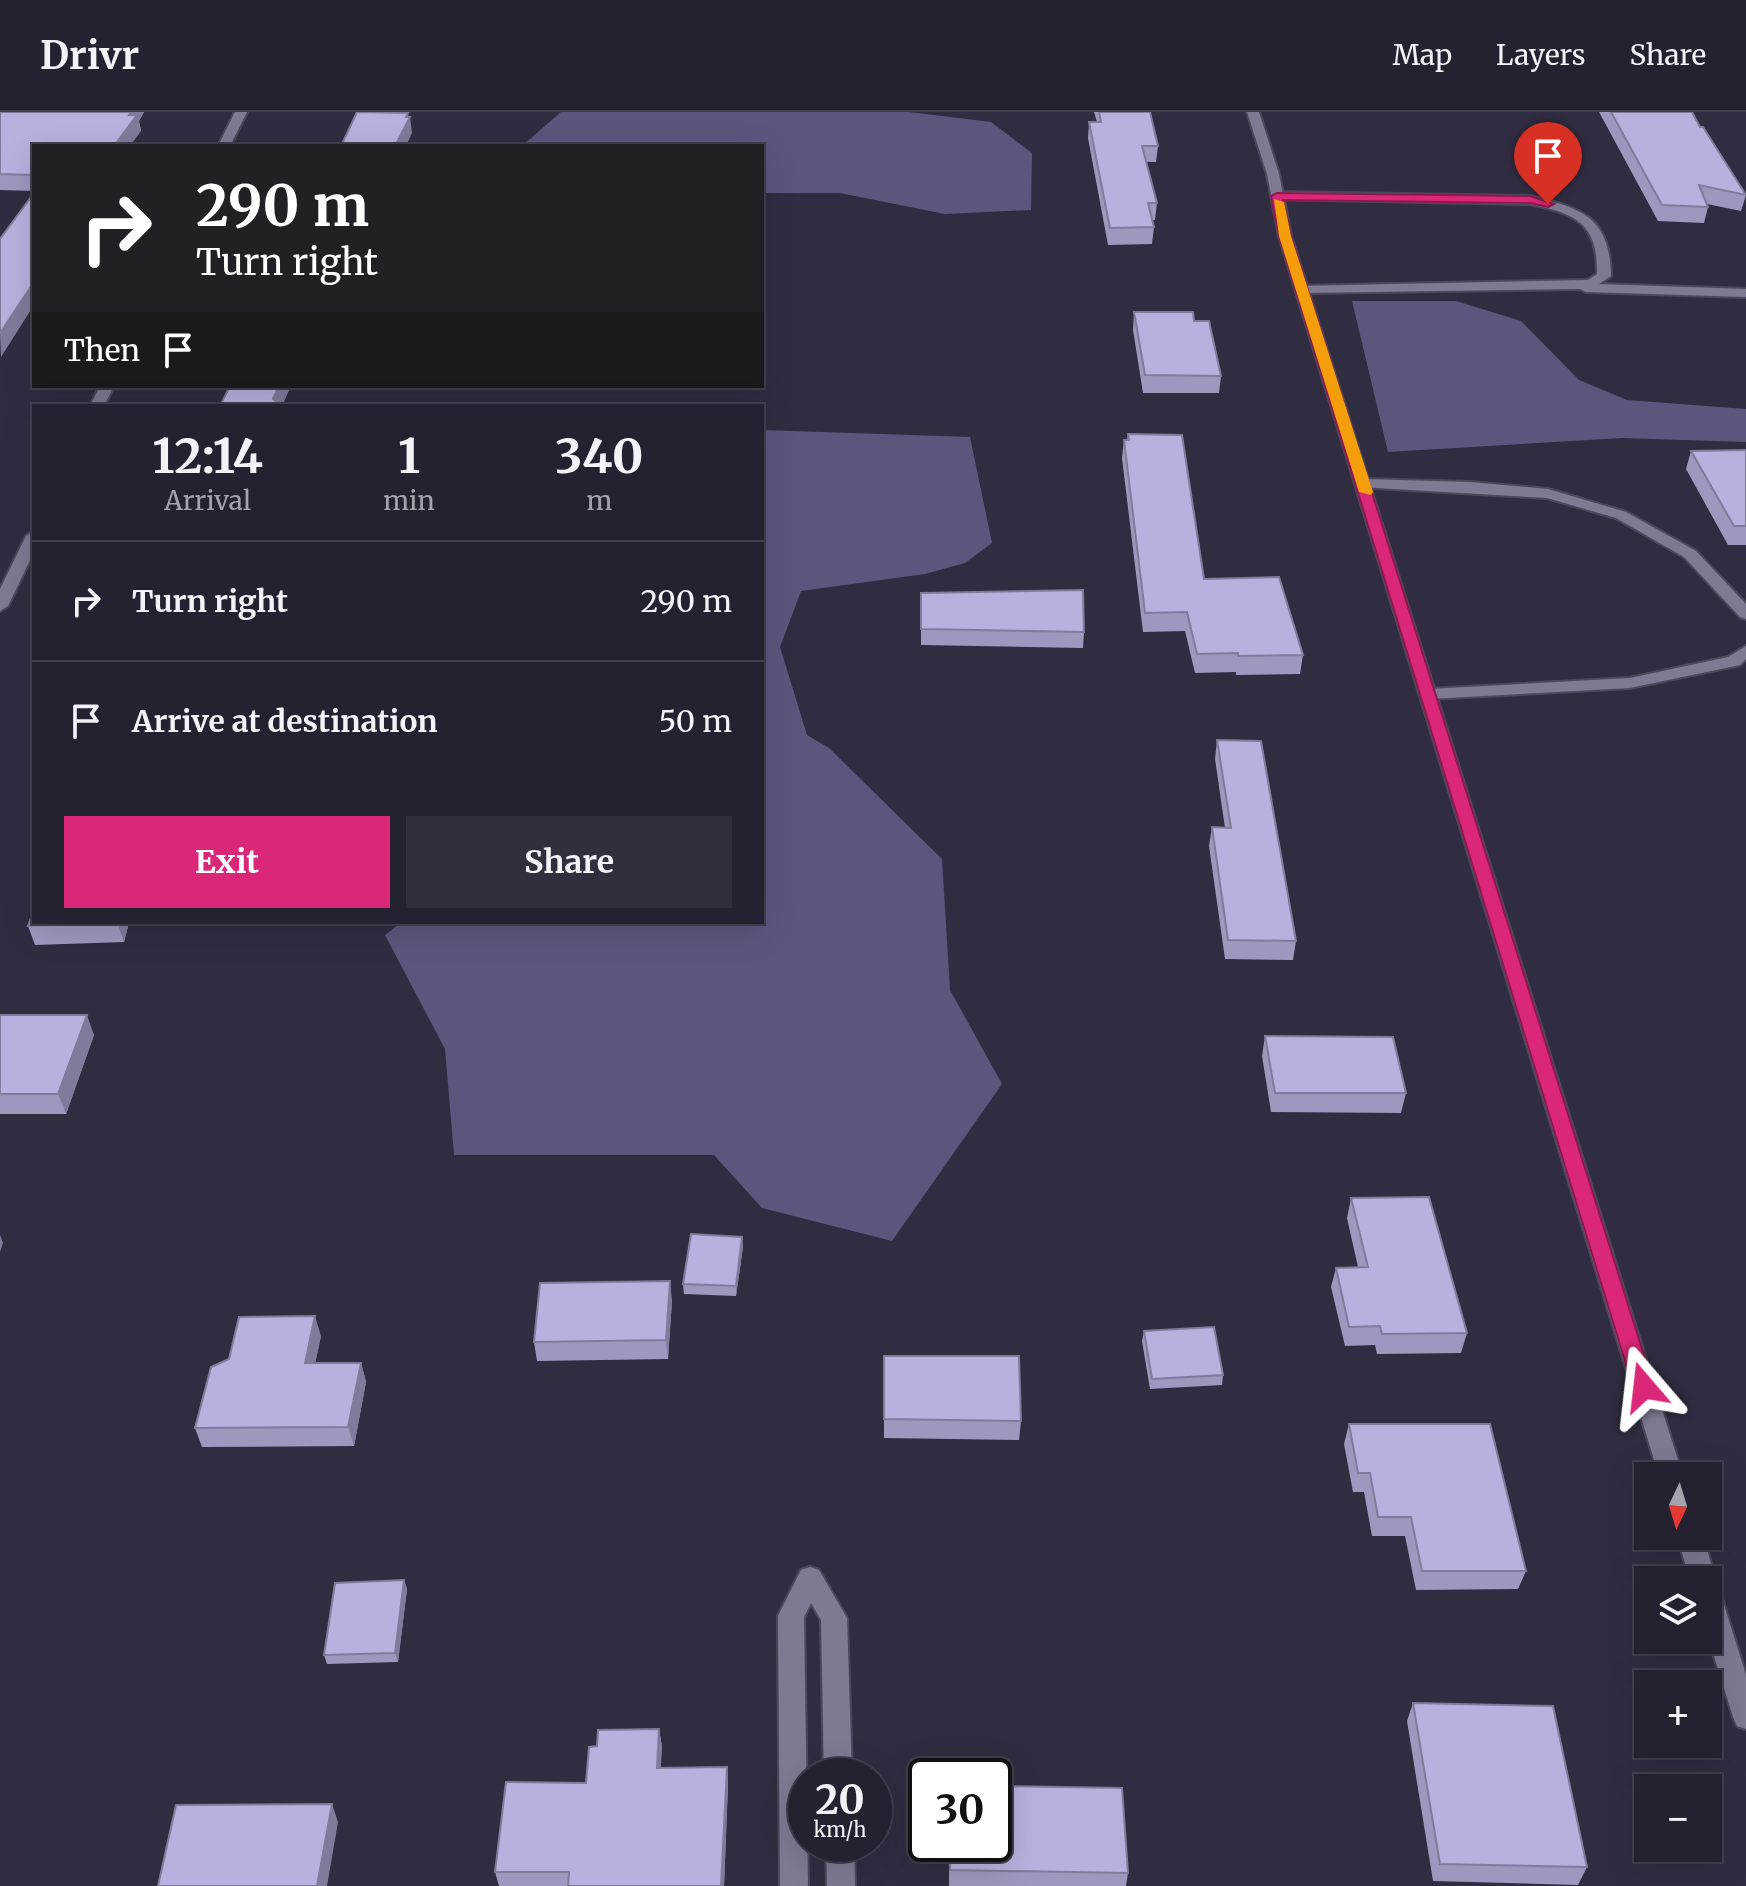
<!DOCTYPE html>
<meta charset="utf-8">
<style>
:root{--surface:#242231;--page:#302f3d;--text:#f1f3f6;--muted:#a3a4ab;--line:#413f4d;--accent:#db2777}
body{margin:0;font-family:Merriweather,serif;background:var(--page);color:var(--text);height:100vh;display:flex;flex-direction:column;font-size:30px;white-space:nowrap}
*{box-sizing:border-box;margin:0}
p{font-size:26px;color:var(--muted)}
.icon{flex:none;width:44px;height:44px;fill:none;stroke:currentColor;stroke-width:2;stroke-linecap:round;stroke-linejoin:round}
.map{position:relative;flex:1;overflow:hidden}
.drawer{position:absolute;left:32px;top:292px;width:732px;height:520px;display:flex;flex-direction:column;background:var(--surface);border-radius:0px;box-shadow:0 8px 32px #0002,0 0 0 2px var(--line)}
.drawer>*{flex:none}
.hud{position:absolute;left:32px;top:32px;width:732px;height:244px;border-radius:0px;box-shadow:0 8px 32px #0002,0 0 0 2px var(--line);background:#202124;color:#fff;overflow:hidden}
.needle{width:52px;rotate:184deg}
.buttons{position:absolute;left:1634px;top:1350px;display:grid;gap:16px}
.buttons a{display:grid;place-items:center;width:88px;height:88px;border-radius:0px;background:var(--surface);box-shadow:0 8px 32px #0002,0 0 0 2px var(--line);font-size:40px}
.speed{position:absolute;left:788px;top:1646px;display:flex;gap:16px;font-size:40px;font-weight:700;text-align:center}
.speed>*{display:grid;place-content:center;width:104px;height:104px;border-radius:50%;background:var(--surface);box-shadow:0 8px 32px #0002,0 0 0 2px var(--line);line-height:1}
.speed small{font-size:20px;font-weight:400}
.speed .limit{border:4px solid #111;border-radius:12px;background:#fff;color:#111}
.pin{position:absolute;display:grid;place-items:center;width:68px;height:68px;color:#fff;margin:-82px -34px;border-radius:50% 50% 50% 0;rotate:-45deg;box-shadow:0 0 8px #0007}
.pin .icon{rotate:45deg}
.me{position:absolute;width:88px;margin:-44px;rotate:343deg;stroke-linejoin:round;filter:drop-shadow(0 0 6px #0008)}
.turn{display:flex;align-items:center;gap:28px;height:168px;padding:0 32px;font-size:36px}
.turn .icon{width:104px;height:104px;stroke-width:2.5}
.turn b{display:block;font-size:56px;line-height:68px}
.then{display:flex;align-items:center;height:76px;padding:0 32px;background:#0003;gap:16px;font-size:30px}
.eta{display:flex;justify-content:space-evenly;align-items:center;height:136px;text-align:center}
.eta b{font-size:48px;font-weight:700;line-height:56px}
.cta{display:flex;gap:16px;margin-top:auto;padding:16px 32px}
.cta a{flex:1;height:92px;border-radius:0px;background:var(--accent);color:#fff;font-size:32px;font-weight:700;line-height:92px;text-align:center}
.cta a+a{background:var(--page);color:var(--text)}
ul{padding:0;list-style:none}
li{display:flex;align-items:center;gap:24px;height:120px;padding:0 32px;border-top:2px solid var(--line)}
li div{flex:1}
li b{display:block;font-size:30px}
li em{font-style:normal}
header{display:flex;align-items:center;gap:48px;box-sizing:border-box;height:112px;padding:0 40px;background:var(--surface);border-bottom:2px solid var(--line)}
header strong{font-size:38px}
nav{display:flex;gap:44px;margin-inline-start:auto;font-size:28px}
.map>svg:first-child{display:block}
.forest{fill:#5d557e}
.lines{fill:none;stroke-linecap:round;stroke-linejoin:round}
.service-casing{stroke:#4c4a5a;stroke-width:4}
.minor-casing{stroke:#4c4a5a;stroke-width:4}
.tertiary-casing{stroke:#4c4a5a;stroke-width:4}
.service{fill:#7e7a92;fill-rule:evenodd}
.minor{fill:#7e7a92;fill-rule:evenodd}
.tertiary{fill:#7e7a92;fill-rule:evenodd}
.wall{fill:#9e97bf}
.shaded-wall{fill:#817b9b}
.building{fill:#b8b0de;stroke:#817b9b;stroke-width:2}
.route{fill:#db2777;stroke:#8e194d;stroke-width:2}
.slow{fill:#f59e0b}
</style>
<header>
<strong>Drivr</strong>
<nav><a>Map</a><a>Layers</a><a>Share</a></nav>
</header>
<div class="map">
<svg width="1746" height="1774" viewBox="0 0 1746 1774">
<rect width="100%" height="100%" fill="#302d41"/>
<path class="forest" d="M561 0H909L991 10 1032 41 1031 98 945 102 840 81H762V34H522Z
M1352 189H1456L1521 209 1579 268 1627 288 1746 297V330L1622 326 1388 340Z
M762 318 970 325 992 431 965 451 925 462 801 479 780 535 807 623 829 636 942 747 950 878 1002 972 892 1129 762 1096 714 1043H454L445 937 385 823 402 810H762Z"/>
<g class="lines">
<defs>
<path id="service" d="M1277 80 1530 84C1582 96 1610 105 1611 164L1599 172 1746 177V185L1586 180 1580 177 1303 181 1298 180V174L1588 168 1597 162C1598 111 1576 102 1530 92L1273 87V81Z
M1364 367 1470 370 1548 377 1626 400 1696 439 1746 492V507L1740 505 1684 445 1616 406 1547 386 1359 375V369Z
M1746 534V547L1740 553 1630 576 1429 587 1420 582 1429 577 1630 566 1728 545Z
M810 1455 819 1458 847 1506 852 1664H824L821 1508 811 1491 804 1505 808 1774H780L778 1504 801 1458Z
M826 1732H854L855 1774H827Z"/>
<path id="minor" d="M1247 0H1259L1279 62 1291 124 1683 1364H1659L1279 124 1267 62Z
M1677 1424H1703L1716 1468 1713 1473 1721 1483 1746 1563V1617L1737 1614 1733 1605 1708 1525V1468H1690Z"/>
<path id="tertiary" d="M235 0H247L230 34H218Z
M100 274H114L104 294H90Z
M34 419V440L8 494 0 499V477L26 424Z"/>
</defs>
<use href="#service" class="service-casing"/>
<use href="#minor" class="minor-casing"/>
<use href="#tertiary" class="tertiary-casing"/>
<use href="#service" class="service"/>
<use href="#minor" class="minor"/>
<use href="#tertiary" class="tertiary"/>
</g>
<path class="wall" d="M0 0H144L139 9 141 19 34 34V79L0 78Z
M1094 0H1150L1158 34 1156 50H1146L1157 91 1155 108H1152L1154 115 1152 132 1108 133 1088 26 1089 10H1097Z
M1599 0H1692L1700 15 1746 83 1741 99 1707 92 1708 95 1704 111 1658 109Z
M1134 200 1194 209 1221 264 1219 281H1143L1133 218Z
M1128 322 1204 467 1303 543 1300 562 1236 563V560L1195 561 1185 519 1143 520 1122 346 1124 328H1127Z
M1746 338V433H1728L1686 357 1691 339Z
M921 481 1084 520 1083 536 921 533Z
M1217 628 1296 829 1293 848 1225 847 1209 734 1212 715 1225 716 1215 647Z
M129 810 124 830 35 833 28 814Z
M0 903 94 923 66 1002H0Z
M1265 924 1406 981 1401 1001 1271 1000 1262 944Z
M1351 1086 1467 1221 1461 1241 1377 1242 1375 1233 1345 1234 1331 1175 1336 1156 1358 1155 1347 1106Z
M742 1125 743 1135 736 1184 684 1182 683 1172Z
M672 1188 668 1247 537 1249 534 1230Z
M1144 1219 1223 1263 1222 1273 1150 1277 1142 1229Z
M321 1224 315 1251H361L366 1270 354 1334 202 1335 195 1316Z
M884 1244 1021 1309 1019 1328 884 1326Z
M1349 1312 1526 1459 1518 1477 1416 1478 1405 1424H1372L1364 1380H1353L1344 1332Z
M404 1468 407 1477 398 1550 327 1552 324 1543Z
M1413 1591 1587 1755 1578 1773 1433 1769 1407 1609Z
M659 1617 662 1635 660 1656 727 1655 728 1673 724 1774H499L495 1760 586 1671 597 1634Z
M949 1732H994L1128 1761 1126 1774H949Z"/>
<path class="shaded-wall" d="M131 0H144L139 9 141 19 130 34H114Z
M408 1 409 7 410 5 412 21 406 34H395Z
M34 170V193L1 245 0 221Z
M279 274H291L282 294 273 287Z
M117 810H129L124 830Z
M87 903 94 923 66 1002 58 982Z
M0 1123 3 1131 0 1140Z
M742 1125 743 1135 736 1184V1174Z
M670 1169 672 1188 668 1247 666 1228Z
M315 1204 321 1224 311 1271 305 1251Z
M361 1251 366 1270 354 1334 348 1315Z
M404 1468 407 1477 398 1550 395 1541Z
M659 1617 662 1635 660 1673 657 1656Z
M727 1655 728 1673 724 1774H721Z
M332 1692 338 1710 327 1774H317Z"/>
<path class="building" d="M0 0H131L129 3H137L114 34H34V63L0 62Z
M357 0 408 1 406 5H410L395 34H341Z
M1099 0H1150L1158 34H1142L1157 91H1148L1154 115 1110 116 1089 10H1101Z
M1611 0H1692L1700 15H1703L1746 83 1699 73 1708 95 1662 93Z
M34 81V170L0 221V127Z
M1134 200H1193L1194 209H1209L1221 264 1145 263Z
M230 274H279L273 287 283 294H220Z
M1128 322 1182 323 1204 467 1279 465 1303 543 1238 544V541L1197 542 1187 500 1145 501 1124 328H1129Z
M1746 338V414H1734L1691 339Z
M1083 478 1084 520 921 517V481Z
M1217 628 1261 629 1296 829 1228 828 1212 715 1231 716Z
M34 798V810H117L28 814Z
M0 903H87L58 982H0Z
M1265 924 1393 925 1406 981H1275Z
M1429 1085 1467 1221 1382 1222 1380 1214 1349 1215 1336 1156 1368 1155 1351 1086Z
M691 1122 742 1125 736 1174 683 1172Z
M670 1169 666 1228 534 1230 540 1171Z
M315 1204 305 1251H361L348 1315 195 1316 211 1255 229 1247 239 1205Z
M1214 1215 1223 1263 1152 1267 1144 1219Z
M884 1244H1019L1021 1309 884 1307Z
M1349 1312H1490L1526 1459H1422L1411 1405H1378L1370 1361H1358Z
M404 1468 395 1541 324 1543 335 1471Z
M1413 1591 1553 1594 1587 1755 1440 1752Z
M659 1617 657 1656 727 1655 721 1774H568L569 1760H495L506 1670 586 1671 589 1635 597 1634 598 1618Z
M994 1674 1122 1676 1128 1761 950 1758V1732H994Z
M332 1692 317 1774H158L176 1693Z"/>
<path class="route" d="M1277 81 1530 84 1554 92 1548 95 1530 91 1283 88 1291 124 1654 1275 1651 1281 1644 1283 1636 1281 1633 1275 1279 124 1271 84Z"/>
<path class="slow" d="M1274 87 1284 90 1291 124 1373 380 1371 383 1359 380 1279 124Z"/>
</svg>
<div class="buttons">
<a><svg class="needle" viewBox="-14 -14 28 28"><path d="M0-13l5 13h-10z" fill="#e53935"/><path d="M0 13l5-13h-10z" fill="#a3a4ab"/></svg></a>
<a><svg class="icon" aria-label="layers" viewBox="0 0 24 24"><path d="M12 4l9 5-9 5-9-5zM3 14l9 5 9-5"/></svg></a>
<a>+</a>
<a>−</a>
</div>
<div class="speed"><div>20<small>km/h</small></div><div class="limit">30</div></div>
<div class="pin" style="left:1548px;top:92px;background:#d93025"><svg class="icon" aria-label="arrive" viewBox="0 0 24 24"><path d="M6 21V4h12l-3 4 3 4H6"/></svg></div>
<svg class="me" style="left:1644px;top:1275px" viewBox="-20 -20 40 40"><path d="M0-17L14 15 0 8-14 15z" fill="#db2777" stroke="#fff" stroke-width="4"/></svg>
<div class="hud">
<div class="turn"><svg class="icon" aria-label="right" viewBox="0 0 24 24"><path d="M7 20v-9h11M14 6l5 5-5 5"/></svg><div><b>290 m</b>Turn right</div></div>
<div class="then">Then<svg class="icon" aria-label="arrive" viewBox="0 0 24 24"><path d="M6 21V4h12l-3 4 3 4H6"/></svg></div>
</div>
<section class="drawer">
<div class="eta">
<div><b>12:14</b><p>Arrival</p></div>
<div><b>1</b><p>min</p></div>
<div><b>340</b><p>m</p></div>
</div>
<ul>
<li><svg class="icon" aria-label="right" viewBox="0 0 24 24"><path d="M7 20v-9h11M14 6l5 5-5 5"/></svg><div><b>Turn right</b></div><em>290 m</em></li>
<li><svg class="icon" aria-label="arrive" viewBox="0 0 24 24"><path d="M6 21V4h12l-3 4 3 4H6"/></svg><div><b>Arrive at destination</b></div><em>50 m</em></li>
</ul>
<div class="cta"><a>Exit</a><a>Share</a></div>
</section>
</div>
